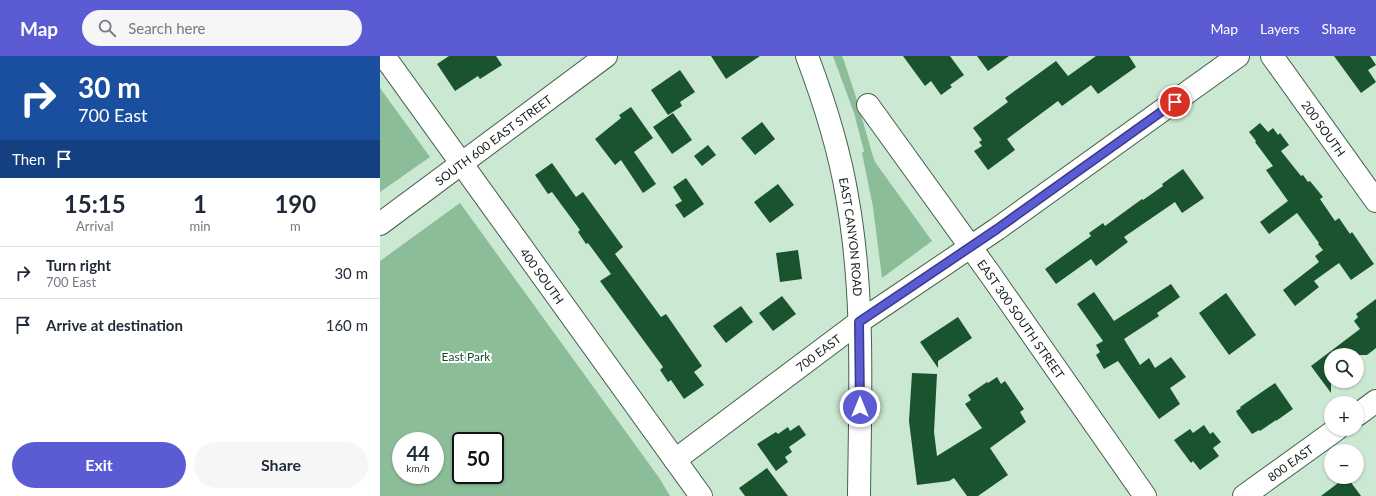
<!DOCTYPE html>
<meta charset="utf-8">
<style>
:root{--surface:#fff;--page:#f6f6f7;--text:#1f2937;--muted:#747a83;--line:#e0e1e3;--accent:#5b5bd3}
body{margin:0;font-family:Lato,sans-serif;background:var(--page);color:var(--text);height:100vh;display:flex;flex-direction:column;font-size:15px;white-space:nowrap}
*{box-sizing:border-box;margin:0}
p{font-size:13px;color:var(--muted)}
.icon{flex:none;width:22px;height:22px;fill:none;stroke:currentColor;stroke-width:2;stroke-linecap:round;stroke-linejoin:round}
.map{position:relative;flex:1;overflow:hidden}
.drawer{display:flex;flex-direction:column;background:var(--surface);width:380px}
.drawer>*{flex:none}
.guide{background:#1a4fa0;color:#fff;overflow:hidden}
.controls{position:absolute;left:944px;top:292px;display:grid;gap:8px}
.controls a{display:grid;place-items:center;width:40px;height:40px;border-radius:50%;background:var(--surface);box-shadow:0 1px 3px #0004;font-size:20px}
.speed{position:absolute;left:12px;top:376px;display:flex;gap:8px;font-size:20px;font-weight:700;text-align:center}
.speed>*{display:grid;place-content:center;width:52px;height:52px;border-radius:50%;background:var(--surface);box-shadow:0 1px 3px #0004;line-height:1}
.speed small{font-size:10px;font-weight:400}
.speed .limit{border:2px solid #111;border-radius:6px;background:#fff;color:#111}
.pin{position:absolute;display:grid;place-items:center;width:34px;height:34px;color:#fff;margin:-17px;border:2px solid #fff;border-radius:50%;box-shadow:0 1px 4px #0007}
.me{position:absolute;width:44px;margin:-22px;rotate:0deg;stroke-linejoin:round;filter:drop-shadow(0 0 3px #0008)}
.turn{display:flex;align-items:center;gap:14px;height:84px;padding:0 12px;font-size:18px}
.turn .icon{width:52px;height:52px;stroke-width:2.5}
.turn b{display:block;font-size:28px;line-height:34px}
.then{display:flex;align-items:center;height:38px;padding:0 12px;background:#0003;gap:8px;font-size:15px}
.eta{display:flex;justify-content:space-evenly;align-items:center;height:68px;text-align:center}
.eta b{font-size:24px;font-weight:700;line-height:28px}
.cta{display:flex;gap:8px;margin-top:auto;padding:8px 12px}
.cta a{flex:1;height:46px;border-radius:24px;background:var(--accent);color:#fff;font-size:16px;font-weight:700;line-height:46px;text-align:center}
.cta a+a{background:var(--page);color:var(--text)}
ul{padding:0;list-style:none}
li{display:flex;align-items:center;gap:12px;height:52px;padding:0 12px;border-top:1px solid var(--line)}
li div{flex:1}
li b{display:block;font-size:15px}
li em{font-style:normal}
header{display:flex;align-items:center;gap:24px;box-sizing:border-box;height:56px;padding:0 20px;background:var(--accent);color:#fff}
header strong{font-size:19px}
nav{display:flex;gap:22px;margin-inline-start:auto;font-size:14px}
.search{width:280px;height:36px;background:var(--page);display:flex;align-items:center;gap:10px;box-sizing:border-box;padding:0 14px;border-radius:22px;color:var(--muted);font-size:15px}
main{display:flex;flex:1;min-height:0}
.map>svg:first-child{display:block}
.green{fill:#8bbd98;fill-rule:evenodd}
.building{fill:#19542f}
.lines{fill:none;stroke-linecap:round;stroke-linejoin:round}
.minor-casing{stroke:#46604d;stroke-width:24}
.major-casing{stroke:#46604d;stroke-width:24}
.minor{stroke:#fff;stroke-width:22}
.major{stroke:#fff;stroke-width:22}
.route-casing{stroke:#3b3b89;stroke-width:10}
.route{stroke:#5b5bd3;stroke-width:7}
.labels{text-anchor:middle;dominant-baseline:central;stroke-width:4;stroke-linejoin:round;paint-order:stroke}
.street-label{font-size:12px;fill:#141f17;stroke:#fff}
.park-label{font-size:12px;fill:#134b29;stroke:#fff}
</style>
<header>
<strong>Map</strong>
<div class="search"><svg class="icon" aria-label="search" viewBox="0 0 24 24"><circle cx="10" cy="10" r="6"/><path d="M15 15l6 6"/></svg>Search here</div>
<nav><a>Map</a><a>Layers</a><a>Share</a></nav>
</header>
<main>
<section class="drawer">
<div class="guide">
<div class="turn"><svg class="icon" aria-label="right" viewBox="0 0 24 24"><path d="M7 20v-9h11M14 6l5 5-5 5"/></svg><div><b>30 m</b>700 East</div></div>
<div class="then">Then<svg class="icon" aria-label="arrive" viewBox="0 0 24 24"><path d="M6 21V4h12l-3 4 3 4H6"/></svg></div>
</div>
<div class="eta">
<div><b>15:15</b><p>Arrival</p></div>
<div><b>1</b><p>min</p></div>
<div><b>190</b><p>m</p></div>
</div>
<ul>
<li><svg class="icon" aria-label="right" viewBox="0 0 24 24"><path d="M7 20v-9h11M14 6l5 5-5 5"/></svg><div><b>Turn right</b><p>700 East</p></div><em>30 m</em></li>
<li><svg class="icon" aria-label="arrive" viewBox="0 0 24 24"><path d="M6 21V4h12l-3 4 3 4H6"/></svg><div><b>Arrive at destination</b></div><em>160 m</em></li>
</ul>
<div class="cta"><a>Exit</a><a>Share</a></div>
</section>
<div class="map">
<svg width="996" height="440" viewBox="0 0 996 440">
<rect width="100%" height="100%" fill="#cbe8d2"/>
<path class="green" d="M453 0H462L464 5 475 38 492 97 495 106 552 185 502 222 493 151 482 97 484 95 474 57Z
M0 32 50 101 0 136Z
M80 147 280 423 290 440H0V205ZM21 385H55V419H21ZM81 385H115V419H81Z"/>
<path class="building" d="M69 0H116L122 9 100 23 98 20 75 35 57 8Z
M331 0H380L346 23Z
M523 0H570L584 19 570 29 572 31 561 39 551 25 545 30Z
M597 0H629L608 15Z
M716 0H749L756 11 718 38 711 29 682 50 678 45 627 83 635 94 608 114 594 95 602 90 599 86 602 84 593 72 628 46 625 42 676 5 688 20Z
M954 0H990L996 9 988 14 996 26 981 37Z
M300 14 315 36 300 46 302 50 288 59 271 34Z
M251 51 273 82 254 96 276 128 263 137 241 104 235 109 215 83 241 62 239 59Z
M293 57 312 84 292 98 273 71Z
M382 66 395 83 375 99 361 82Z
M880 67 888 76 893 72 898 79 900 77 909 89 901 95 921 120 923 119 928 126 930 125 943 141 940 143 955 165 959 162 970 178 972 176 994 208 971 224 959 207 934 225 939 231 915 250 903 234 939 206 935 200 943 194 938 188 939 187 917 157 889 178 880 166 908 145 886 114 893 110 875 86 876 85 869 76Z
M328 89 336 99 322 110 314 100Z
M172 107 196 141 203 136 243 191 235 198 281 261 286 258 322 310 314 316 324 329 304 343 291 324 288 326 280 314 283 311 220 225 231 218 208 187 206 188 198 176 200 174 172 136 168 138 155 119Z
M803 113 824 142 802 157 795 146 744 181 748 186 716 210 711 203 676 228 665 213 711 180 709 177 723 167 725 170 762 143 763 144 783 130 782 128Z
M306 122 324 148 304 162 295 149 302 145 293 131Z
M398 128 414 149 390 167 374 146Z
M418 194 422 223 400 226 396 197Z
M791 228 800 241 777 257 779 260 744 283 760 309 769 302 775 312 791 301 806 321 790 332 800 348 779 363 738 305 724 313 716 299 720 296 716 289 723 285 697 248 714 236 734 265Z
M846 237 876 279 849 299 819 257Z
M402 240 416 258 393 275 379 257Z
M996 243V292L987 299H951V337L931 310 980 273 974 265 978 261 976 258Z
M361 250 373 266 346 287 333 270Z
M578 261 592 282 558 305V312L540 286Z
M532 317 557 318 554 376 557 400 602 372 585 348 591 344 588 339 607 326 608 327 617 321 621 328 625 325 644 353 640 356 646 366 610 392 628 419 598 440H587L574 422 569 425 537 429 529 365Z
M895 327 913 353 896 365V364L880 375 879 374 872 378 858 359 856 355 861 352 860 351Z
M419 369 426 379 409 391 412 396 405 401 408 406 396 415 377 388 396 376 398 378 408 371 410 375Z
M824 369 830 378 833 376 841 386 833 392 839 400 820 414 813 405 811 407 794 384 810 373 813 377Z
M387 412 408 440H365L359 432Z
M967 421 981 440H941L966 421Z"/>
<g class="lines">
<defs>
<g id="minor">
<path id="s1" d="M4 0 321 440"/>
<path id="s2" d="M892 0 996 145"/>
<path id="s3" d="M488 49 610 218 765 440"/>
<path id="s4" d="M0 168 226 0"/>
<path d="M977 359 996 345"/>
<path id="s5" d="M295 404 479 266 617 173 858 0"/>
<path id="s6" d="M864 440 957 373"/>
</g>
<g id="major">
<path id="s7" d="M427 0C444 45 459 92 467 140 485 239 480 340 479 440"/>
</g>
</defs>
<use href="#minor" class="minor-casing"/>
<use href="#major" class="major-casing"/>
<use href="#minor" class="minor"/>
<use href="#major" class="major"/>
</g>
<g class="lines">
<defs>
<path id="route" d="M480 351 479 266 617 173 795 46"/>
</defs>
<use href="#route" class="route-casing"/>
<use href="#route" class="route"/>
</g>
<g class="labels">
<g class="street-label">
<text stroke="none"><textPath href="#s2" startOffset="89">200 SOUTH</textPath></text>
<text stroke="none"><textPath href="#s4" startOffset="141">SOUTH 600 EAST STREET</textPath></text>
<text stroke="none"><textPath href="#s7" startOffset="187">EAST CANYON ROAD</textPath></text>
<text stroke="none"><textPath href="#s1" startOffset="271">400 SOUTH</textPath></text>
<text stroke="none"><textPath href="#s3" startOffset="263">EAST 300 SOUTH STREET</textPath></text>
<text stroke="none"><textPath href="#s5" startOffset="179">700 EAST</textPath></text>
<text stroke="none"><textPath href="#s6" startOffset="57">800 EAST</textPath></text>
</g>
<g class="park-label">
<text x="86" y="300">East Park</text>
</g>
</g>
</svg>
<div class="controls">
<a><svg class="icon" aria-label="search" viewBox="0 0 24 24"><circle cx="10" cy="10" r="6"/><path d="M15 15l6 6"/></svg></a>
<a>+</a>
<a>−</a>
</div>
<div class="speed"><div>44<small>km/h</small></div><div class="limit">50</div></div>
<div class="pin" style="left:795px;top:46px;background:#d93025"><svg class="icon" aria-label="arrive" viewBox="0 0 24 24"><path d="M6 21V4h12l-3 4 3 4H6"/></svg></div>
<svg class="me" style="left:480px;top:351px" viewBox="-20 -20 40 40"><circle r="17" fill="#5b5bd3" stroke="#fff" stroke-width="3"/><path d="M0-11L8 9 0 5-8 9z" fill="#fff"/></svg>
</div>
</main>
